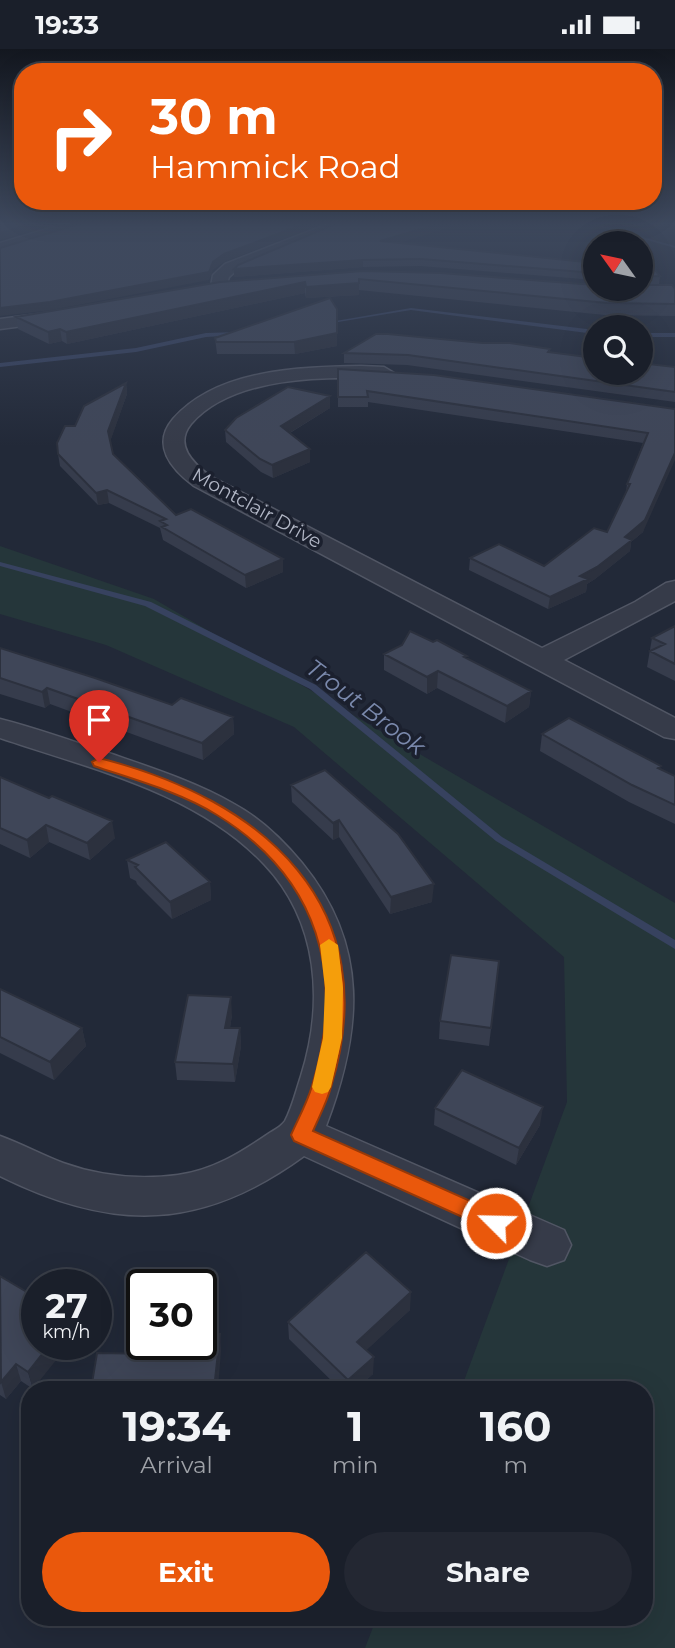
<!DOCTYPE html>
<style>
:root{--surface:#1a1f2a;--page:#232732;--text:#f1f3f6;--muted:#9fa2a8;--line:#383d47;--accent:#ea580c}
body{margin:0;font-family:Montserrat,sans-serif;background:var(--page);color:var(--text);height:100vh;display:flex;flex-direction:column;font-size:26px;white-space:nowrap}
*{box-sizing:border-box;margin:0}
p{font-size:23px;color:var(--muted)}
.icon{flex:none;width:38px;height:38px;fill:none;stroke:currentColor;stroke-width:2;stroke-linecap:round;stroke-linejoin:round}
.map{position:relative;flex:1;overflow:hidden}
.drawer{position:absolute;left:21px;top:1332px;width:632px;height:245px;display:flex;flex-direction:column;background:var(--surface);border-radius:28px;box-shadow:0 7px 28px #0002,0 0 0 2px var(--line)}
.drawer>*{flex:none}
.hud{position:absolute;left:14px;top:14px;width:648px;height:147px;border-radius:28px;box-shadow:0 7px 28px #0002,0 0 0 2px var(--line);background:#ea580c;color:#fff;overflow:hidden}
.needle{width:46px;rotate:303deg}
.fabs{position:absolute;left:583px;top:182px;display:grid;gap:14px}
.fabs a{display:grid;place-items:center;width:70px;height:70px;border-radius:50%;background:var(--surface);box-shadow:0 7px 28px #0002,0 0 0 2px var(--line);font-size:35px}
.speed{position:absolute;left:21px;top:1220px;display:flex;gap:14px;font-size:35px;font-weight:700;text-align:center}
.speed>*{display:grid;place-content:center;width:91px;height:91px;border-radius:50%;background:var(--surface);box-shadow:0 7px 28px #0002,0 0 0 2px var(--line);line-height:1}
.speed small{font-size:18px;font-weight:400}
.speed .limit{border:4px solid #111;border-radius:10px;background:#fff;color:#111}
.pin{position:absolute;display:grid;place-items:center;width:60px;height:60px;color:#fff;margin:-72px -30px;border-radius:50% 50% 50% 0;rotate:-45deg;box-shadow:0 0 7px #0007}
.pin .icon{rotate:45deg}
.me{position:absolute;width:77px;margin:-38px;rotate:293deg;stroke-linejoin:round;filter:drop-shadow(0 0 5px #0008)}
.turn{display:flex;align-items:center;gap:24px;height:147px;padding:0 21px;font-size:32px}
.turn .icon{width:91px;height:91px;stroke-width:2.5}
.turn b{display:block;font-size:49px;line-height:60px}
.eta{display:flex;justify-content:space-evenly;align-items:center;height:119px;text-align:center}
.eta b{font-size:42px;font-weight:700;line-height:49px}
.primary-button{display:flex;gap:14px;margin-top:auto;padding:14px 21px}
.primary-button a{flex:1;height:80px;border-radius:42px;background:var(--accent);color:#fff;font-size:28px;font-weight:700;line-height:80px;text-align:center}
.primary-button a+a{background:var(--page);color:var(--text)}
.status{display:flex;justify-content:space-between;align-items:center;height:49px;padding:0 35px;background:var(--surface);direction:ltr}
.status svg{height:19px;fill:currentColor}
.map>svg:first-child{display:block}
.green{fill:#25363a}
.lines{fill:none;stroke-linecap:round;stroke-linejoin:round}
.stream{fill:#37425f;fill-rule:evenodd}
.minor-casing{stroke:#515664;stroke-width:3}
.minor{fill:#363b49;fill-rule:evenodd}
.wall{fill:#363c4c}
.shaded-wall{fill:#2c313e}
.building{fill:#3f4658;stroke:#2c313e;stroke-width:2}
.route{fill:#ea580c;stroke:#983908;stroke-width:2}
.slow{fill:#f59e0b}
.labels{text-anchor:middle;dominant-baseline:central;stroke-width:7;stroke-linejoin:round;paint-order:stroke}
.far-street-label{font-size:19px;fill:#b1b6c5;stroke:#1b202e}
.water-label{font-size:24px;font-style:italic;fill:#7a89ac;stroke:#1b202e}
</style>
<div class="status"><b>19:33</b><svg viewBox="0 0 49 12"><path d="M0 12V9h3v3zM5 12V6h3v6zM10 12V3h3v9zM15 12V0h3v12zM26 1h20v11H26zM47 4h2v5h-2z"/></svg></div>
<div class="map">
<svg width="675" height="1599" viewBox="0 0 675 1599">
<rect width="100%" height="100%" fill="#222938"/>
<path class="green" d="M0 497 154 550 675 854V1599H365L377 1568H644V1340H461L567 1053 564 908 294 678 106 596 0 565Z"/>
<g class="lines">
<path class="stream" d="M584 173H589L675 197V199Z
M411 259 595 281V285L411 261 326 275 324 274Z
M238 283 240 284V286L206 288 136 303 0 318V314L136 299 206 284Z
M640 284H675V288H640Z
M0 513 151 553 316 636 502 788 675 891V900L496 792 310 640 145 557 0 517Z"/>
<defs>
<path id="minor" d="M70 173H91L89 176 0 204V194Z
M333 173H352L237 221 229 228 225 241H213L211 237 213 226 225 215Z
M63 262 69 263 72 267 69 271 0 280V270Z
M361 317 384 318 394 324 384 330C326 327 232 327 191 375 174 396 193 414 210 427L542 599 635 553 666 534 675 532V552L564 611 675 669V690L664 688 194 437C171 420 151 396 173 370 217 320 299 318 361 317Z
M0 670C36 679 71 692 106 703 149 718 194 732 234 755 260 769 283 791 302 814 370 897 362 982 326 1077L564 1181 571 1196 564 1211 547 1217 530 1211 304 1107C201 1182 113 1183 0 1127V1087C22 1095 42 1106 63 1114 99 1127 140 1131 178 1126 213 1121 240 1104 268 1085 274 1081 281 1078 285 1072 292 1059 296 1042 301 1027 324 954 319 873 264 815 196 743 91 720 0 689Z"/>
</defs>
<use href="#minor" class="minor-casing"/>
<use href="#minor" class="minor"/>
</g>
<path class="wall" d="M398 194 595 214V231L421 217 363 218 234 228V220Z
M640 215 660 227 659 235H640Z
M363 222 595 236 675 240V267L605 266 359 241V246L306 249 305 244 67 295 62 292 49 295 18 280 16 268Z
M337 260V297L295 305H217L215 289Z
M483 294 550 300V303L675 318V353L407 316 344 314V304Z
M338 320 675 360 643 483 631 493 630 502 595 530 587 535 586 543 548 560 469 521 470 509 544 517 607 483 626 444 627 435 643 394 368 353V358H338Z
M126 334 127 345 110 392 113 405 176 466 283 510V523L246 539 163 491 160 479 109 454 98 456 60 417 58 405 75 377Z
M330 347V359L290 384 310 413 273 429 261 423 226 393 225 381Z
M675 577V632L647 618 652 589Z
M0 599 172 656 233 668 234 685 203 711 50 655 45 659 0 645Z
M384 605 466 610 531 642 529 658 505 674 437 639 427 645 384 621Z
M542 685 660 720 675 727V775L629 753 540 702Z
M325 721 432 853 390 865 339 788 333 791 292 753 291 736Z
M0 728 115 789 90 811 49 793 30 809 0 795Z
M127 811 210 833 211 851 172 870 137 835 136 832 130 829Z
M499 912 489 997 439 990 440 972Z
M0 940 82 979 86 997 54 1031 0 1004Z
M232 966 230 979H240L241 997 235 1033 177 1031 175 1013Z
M435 1059 540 1076 516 1116 434 1076Z
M0 1227 33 1340 21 1332 6 1350 0 1346Z
M410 1261 366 1301 373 1325 356 1340H340L289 1290 288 1273Z"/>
<path class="shaded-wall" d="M37 173H62L0 191V184Z
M309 173H327L224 213 213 221 209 231 52 261 0 267V259L213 213 224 205Z
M445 173H467L380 200V192Z
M363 211V218L234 228V220Z
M359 230V246L306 249V238Z
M305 233V244L67 295 66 283Z
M60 280 62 292 49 295 48 283Z
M337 284V297L295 305 294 293Z
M126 334 127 345 110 393 108 382Z
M330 347V359L281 389V377Z
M310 400V413L273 429 272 416Z
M675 404V411L643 483 631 493 630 502 595 530 587 535 586 543 548 560 550 548 580 527 625 488Z
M107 441 109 454 98 456 96 444Z
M283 510V523L246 539 245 526Z
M438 622 437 639 427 645V628Z
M47 639 50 655 45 659 42 643Z
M531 642 529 658 505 674 507 657Z
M233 668 234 685 203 711 202 694Z
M339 771V788L333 791V774Z
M112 772 115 789 90 811 87 794Z
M46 776 49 793 30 809 27 791Z
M210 833 211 851 172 870 170 853Z
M434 835 432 853 390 865 391 848Z
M231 948 232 966 227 997 225 979Z
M82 979 86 997 54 1031 50 1013Z
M240 979 241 997 235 1033 233 1015Z
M543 1058 540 1076 516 1116 519 1099Z
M411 1243 410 1261 357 1310V1293Z
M220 1285 221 1302 218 1340H214Z
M50 1295H69L33 1340 28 1323Z
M374 1308 373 1325 356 1340H348V1331Z
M16 1315 21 1332 6 1350 1 1333Z"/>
<path class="building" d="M0 173H37L0 184Z
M85 173H309L224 205 213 213 209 223 50 253 0 259V199Z
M340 173H445L380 192 595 214V224L421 210 363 211 234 220 238 216Z
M640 215H650L660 227 640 228Z
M363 222 441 224 595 236V240H640V236H672L675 240V255L607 254 359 230V234L306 238 305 233 66 283 60 280 48 283 16 268 220 233Z
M330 249 337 260V284L294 293H216L215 289Z
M376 285H388L483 294H510L550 300 548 303 595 309V324H640V314L675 318V343L408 306 344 304Z
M338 320 434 326 675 360V404L645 471 625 488 632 491 597 518 580 527 588 530 550 548 470 509 499 495 544 517 594 479 607 483 630 435H627L648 384 367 342 368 348H338Z
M126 334 108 382 113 405 176 466 191 460 283 510 245 526 162 478 167 476 160 472 166 470 107 441 96 444 58 405 57 394 65 377H75L84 357Z
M288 338 330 347 281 377 310 400 272 416 260 410 225 381 236 369Z
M675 577V615L650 602 665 595 652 589Z
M410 582 433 593 437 591 467 607 464 608 531 642 507 657 438 622 427 628 384 605 402 596Z
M0 599 95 629 172 656 181 649 233 668 202 694 47 639 42 643 0 629Z
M569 669 661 717 658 719 675 727V756L632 736 542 685Z
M325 721 398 785 434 835 391 848 339 771 333 774 291 736Z
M0 728 49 749 52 747 112 772 87 794 46 776 27 791 0 779Z
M166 793 210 833 170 853 135 818 138 816 127 811Z
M451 906 499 912 491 979 440 972Z
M0 940 82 979 50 1013 0 988Z
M188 946 231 948 225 979H240L233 1015 175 1013Z
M462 1021 543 1058 519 1099 435 1059Z
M366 1203 411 1243 357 1293 374 1308 348 1331 288 1273Z
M0 1227 37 1249V1295H50L28 1323 16 1315 1 1333Z
M201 1285H220L214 1340H91L97 1304 158 1305 159 1295H201Z"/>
<linearGradient id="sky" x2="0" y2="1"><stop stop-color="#13171f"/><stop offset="0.44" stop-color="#3e495e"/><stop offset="1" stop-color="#3e495e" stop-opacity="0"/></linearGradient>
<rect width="675" height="397" fill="url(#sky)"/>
<path class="route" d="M99 709C263 750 387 857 331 1038 327 1053 319 1068 313 1082L504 1167 507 1174 504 1180 496 1183 489 1180 294 1092 291 1086C298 1070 307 1054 312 1037 346 926 319 829 217 766 180 743 135 731 94 717L92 713Z"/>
<path class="slow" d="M329 890 338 896 343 939 342 989 331 1038 328 1043 322 1045 315 1043 312 1038 323 989 325 939 320 896Z"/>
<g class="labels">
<g class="far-street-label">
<text transform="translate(257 459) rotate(29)">Montclair Drive</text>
</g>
<g class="water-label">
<text transform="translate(366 658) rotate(37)">Trout Brook</text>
</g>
</g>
</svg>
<div class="fabs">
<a><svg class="needle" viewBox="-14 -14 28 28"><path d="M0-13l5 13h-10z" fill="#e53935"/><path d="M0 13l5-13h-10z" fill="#9fa2a8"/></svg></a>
<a><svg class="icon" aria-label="search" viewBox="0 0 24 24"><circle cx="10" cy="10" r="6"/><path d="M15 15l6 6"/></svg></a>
</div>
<div class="speed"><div>27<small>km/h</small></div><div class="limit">30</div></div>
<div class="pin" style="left:99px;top:713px;background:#d93025"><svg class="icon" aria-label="arrive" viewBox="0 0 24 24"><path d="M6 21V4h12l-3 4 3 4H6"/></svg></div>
<svg class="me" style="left:496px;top:1174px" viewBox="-20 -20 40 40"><circle r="17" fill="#ea580c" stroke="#fff" stroke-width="3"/><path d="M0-11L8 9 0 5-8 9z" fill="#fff"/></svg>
<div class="hud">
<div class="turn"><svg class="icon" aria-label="right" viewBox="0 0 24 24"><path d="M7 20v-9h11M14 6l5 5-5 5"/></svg><div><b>30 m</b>Hammick Road</div></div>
</div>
<section class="drawer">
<div class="eta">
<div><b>19:34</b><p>Arrival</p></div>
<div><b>1</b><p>min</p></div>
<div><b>160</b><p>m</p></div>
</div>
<div class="primary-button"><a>Exit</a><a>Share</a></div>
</section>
</div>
